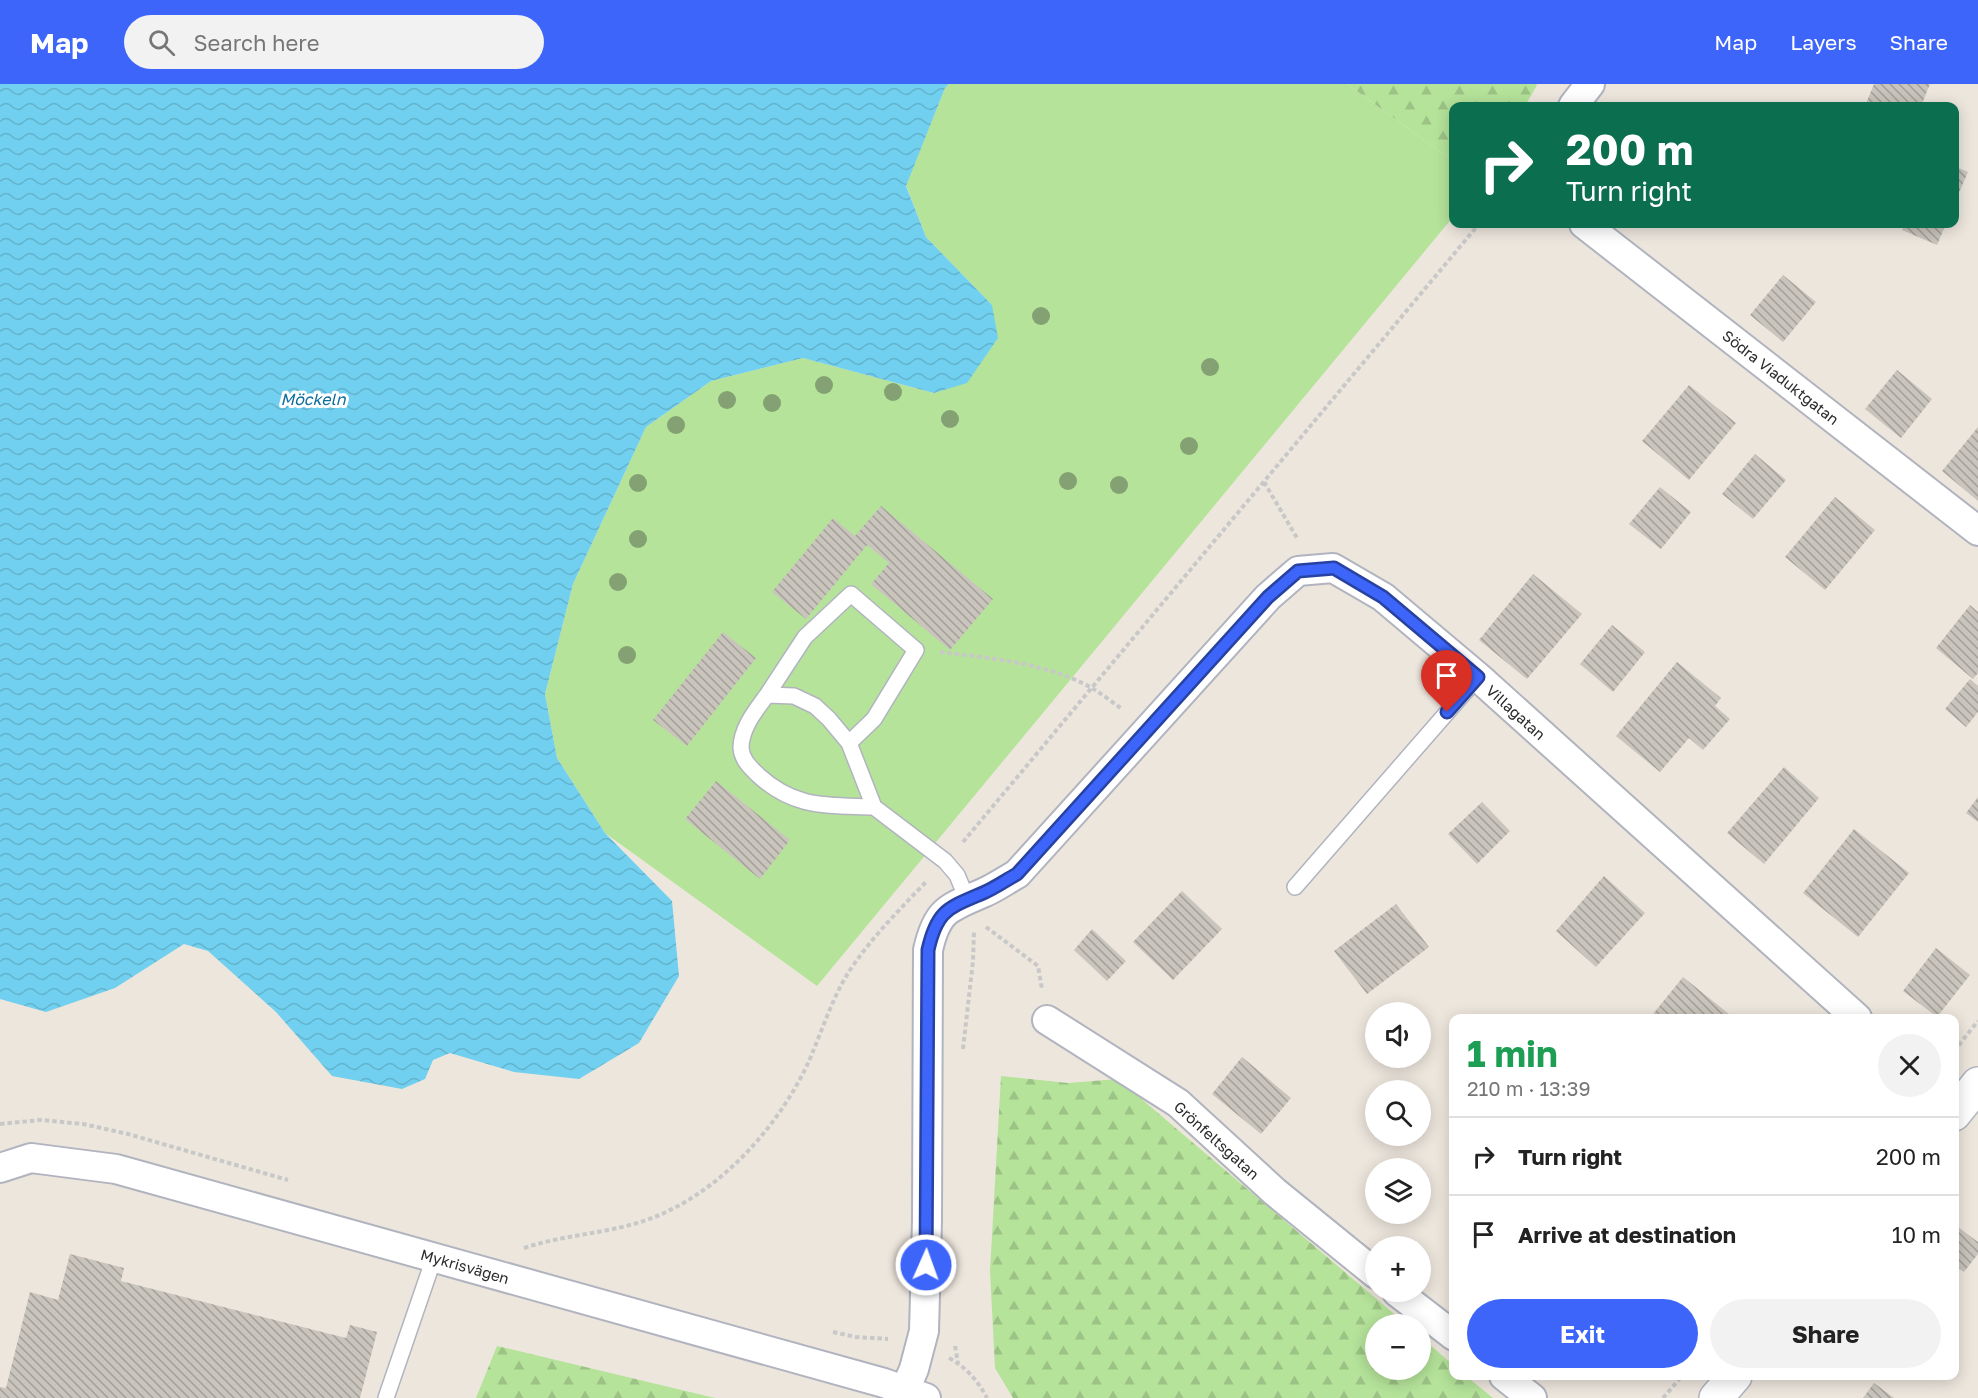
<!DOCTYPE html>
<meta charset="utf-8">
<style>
:root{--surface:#fff;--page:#f2f2f2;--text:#222;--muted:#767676;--line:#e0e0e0;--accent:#3d65fa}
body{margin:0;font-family:"Golos Text",sans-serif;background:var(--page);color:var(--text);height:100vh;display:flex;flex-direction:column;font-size:22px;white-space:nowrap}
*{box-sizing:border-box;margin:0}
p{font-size:20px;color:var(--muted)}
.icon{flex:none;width:33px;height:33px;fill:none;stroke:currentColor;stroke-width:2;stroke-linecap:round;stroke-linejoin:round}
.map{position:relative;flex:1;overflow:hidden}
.side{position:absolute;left:1449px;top:930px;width:510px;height:366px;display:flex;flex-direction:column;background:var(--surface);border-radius:12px;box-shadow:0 3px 15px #0003}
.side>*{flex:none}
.banner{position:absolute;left:1449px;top:18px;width:510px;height:126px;border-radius:12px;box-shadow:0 3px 15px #0003;background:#0b6e4f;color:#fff;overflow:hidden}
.tools{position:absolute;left:1365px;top:918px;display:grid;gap:12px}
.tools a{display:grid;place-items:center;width:66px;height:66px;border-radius:50%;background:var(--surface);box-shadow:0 3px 15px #0003;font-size:30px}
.pin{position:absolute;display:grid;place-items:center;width:51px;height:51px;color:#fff;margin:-62px -26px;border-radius:50% 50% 50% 0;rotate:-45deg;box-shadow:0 0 6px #0007}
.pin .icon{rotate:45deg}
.me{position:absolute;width:66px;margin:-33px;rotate:2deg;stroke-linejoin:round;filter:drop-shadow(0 0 4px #0008)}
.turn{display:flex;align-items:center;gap:21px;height:126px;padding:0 18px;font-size:27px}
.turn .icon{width:78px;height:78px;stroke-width:2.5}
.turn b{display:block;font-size:42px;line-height:51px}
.round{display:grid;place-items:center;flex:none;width:63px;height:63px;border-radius:32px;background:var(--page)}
.headline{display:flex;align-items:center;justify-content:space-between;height:102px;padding:0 18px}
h1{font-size:36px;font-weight:700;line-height:45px;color:#1e9e55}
.action{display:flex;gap:12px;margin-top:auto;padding:12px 18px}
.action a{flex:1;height:69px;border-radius:36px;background:var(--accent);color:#fff;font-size:24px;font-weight:700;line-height:69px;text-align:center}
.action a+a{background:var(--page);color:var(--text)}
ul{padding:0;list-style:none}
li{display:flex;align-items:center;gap:18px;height:78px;padding:0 18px;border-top:2px solid var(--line)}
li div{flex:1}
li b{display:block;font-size:22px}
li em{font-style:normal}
header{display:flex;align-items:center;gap:36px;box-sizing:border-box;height:84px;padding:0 30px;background:var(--accent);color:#fff}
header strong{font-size:28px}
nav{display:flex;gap:33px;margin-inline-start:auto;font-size:21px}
.search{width:420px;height:54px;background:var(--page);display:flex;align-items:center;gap:15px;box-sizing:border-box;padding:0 21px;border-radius:33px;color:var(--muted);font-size:22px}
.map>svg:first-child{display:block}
.green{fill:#b5e39a}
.forest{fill:url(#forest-firs)}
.water{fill:url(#water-waves)}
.building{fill:url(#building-back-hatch)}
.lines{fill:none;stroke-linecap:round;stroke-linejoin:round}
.lane-casing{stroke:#b1b4bf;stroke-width:18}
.street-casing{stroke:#b1b4bf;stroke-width:32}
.secondary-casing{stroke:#b1b4bf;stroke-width:36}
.path{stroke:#c8c8c8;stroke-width:4;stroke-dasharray:4.5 3;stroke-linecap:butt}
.lane{stroke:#fff;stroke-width:15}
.street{stroke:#fff;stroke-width:28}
.secondary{stroke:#fff;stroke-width:33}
.tree{fill:#83a172}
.route-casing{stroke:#2842a2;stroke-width:15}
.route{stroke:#3d65fa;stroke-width:10}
.labels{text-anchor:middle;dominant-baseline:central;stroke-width:6;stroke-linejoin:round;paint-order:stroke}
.street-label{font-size:15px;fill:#2b2b2b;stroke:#fff}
.water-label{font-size:16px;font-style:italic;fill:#0d6f9d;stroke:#fff}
</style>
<header>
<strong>Map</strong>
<div class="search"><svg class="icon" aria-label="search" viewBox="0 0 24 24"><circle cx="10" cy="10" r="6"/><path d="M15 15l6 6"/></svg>Search here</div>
<nav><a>Map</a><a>Layers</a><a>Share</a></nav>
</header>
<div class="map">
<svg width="1978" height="1314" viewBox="0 0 1978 1314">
<defs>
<pattern id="forest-firs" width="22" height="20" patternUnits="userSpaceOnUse" patternTransform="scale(1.5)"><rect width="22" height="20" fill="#b5e39a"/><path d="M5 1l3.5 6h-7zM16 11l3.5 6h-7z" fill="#9cc385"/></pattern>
<pattern id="water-waves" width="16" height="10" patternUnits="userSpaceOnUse" patternTransform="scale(1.5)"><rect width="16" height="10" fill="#71d0ef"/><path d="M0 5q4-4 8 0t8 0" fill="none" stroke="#62b3cd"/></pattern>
<pattern id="building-back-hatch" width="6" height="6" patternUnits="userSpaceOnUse" patternTransform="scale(1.5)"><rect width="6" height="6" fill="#c9c4bc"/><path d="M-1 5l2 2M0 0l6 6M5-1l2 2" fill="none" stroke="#a39f99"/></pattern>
</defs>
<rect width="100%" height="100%" fill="#ede6dd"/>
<path class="green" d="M949 0H1347L1453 77V133L817 902 605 749 557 674 545 610 573 500 646 343 711 297 803 274 934 309 992 221 926 153 906 101 945 4Z"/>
<path class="forest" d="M1347 0H1536L1537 1 1525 22H1454L1453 77Z
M1001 992 1068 999 1118 995 1406 1240H1376V1286H1420L1421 1253 1453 1281 1454 1292H1466L1493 1314H1013L995 1284 990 1187Z
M497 1262 715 1314H476Z"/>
<path class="water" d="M0 0H949L945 4 906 102 926 153 992 221 998 254 967 299 934 309 803 274 711 297 646 343 573 500 545 610 557 674 605 749 672 817 679 892 639 959 579 995 514 988 450 969 433 976 425 995 402 1005 332 992 276 928 208 867 184 860 115 904 46 928 0 915Z"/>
<path class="building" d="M1874 0H1930L1921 22H1865Z
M1954 82 1968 88 1954 120Z
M1905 140H1946L1937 161 1902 146Z
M1783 191 1816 218 1783 258 1750 231Z
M1897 286 1932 315 1901 354 1865 325Z
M1689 301 1736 339 1689 396 1642 357Z
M1978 343V417L1942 387Z
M1755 370 1786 396 1753 435 1722 410Z
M1660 403 1691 428 1661 465 1629 440Z
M1835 413 1875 446 1825 506 1785 473Z
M881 422 993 515 950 566 871 500 889 479 867 461 806 535 772 508 833 434 855 452Z
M1533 490 1582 530 1527 595 1479 556Z
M1970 521 1978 528V589L1973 595 1936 564Z
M1612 541 1645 568 1613 608 1580 580Z
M723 548 756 574 687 662 653 636Z
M1677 578 1721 614 1715 622 1730 635 1703 666 1689 654 1660 688 1616 652Z
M1970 595 1978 602V628L1966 643 1945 625Z
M1784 683 1819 714 1764 780 1727 749Z
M716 697 790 756 760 795 685 735Z
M1978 713V738L1966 729Z
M1482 718 1510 747 1477 780 1448 750Z
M1854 745 1909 789 1858 853 1803 809Z
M1604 792 1645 829 1596 883 1556 847Z
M1182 807 1222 845 1173 896 1133 858Z
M1396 820 1429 863 1367 910 1334 867Z
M1092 845 1126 877 1107 897 1074 866Z
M1936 864 1970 891 1937 933 1903 907Z
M1683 893 1729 930 1726 934H1659L1653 930Z
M1242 973 1291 1014 1261 1050 1212 1010Z
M1954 1140 1978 1158V1170L1964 1188 1954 1181Z
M70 1170 124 1184 121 1197 346 1254 350 1241 377 1248 360 1314H0V1303L6 1304 30 1208 58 1216Z
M1874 1299 1894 1314H1863Z"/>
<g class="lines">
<defs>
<path id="lane" d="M767 611 805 553 851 510 916 566 874 635 849 659
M874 723C827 721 795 725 758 691 750 683 742 676 741 664 741 644 756 626 767 611L794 612 815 622 829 635 849 659 874 723 945 777 957 791 967 815
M1295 803 1478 593
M386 1314 434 1174"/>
<path id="street" d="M1573 22 1590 0
M1584 140 1978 447
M1047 936 1178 1019 1275 1108 1376 1190
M0 1084 31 1074 116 1085 884 1299 926 1314
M1397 1208 1454 1252
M1504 1292 1532 1314
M905 1306 914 1285 924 1247 927 1137 928 866C937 826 948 824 983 809 995 804 1006 796 1017 790L1268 513 1298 487 1333 484 1383 513 1478 593 1857 934"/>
<path id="secondary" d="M1954 1030 1978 1000
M1716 1314 1735 1292"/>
</defs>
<use href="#lane" class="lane-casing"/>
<use href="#street" class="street-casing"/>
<use href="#secondary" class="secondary-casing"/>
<path class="path" d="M1264 398 1297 454
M940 568C990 574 1047 579 1092 604 1102 610 1112 618 1122 625
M963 758 1479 140
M986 843 1038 882 1042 905
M963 965 973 877 974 847
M1954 967 1978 937
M0 1040 41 1036 83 1040 128 1050 288 1096
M524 1164C572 1148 622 1150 668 1127 729 1098 781 1038 809 977 822 947 832 914 850 886 872 853 900 825 927 797
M833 1248 856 1253 888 1255
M955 1262 958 1279
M949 1274C966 1283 978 1297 987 1314
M1663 1314 1682 1292"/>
<use href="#lane" class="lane"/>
<use href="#street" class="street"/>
<use href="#secondary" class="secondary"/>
</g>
<g class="tree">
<circle cx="1041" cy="232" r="9"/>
<circle cx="1210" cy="283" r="9"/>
<circle cx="824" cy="301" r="9"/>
<circle cx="893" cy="308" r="9"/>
<circle cx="727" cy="316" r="9"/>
<circle cx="772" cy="319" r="9"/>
<circle cx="950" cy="335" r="9"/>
<circle cx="676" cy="341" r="9"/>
<circle cx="1189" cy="362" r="9"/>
<circle cx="1068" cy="397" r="9"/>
<circle cx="638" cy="399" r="9"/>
<circle cx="1119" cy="401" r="9"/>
<circle cx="638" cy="455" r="9"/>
<circle cx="618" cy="498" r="9"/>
<circle cx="627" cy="571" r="9"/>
</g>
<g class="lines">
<defs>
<path id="route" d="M926 1181 928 866C937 826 948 824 983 809 995 804 1006 796 1017 790L1268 513 1298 487 1334 484 1383 513 1478 593 1447 628"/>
</defs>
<use href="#route" class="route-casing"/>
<use href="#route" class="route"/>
</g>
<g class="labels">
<g class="street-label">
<text transform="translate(1781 293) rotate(38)">Södra Viaduktgatan</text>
<text transform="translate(1516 628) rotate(42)">Villagatan</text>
<text transform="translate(1217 1056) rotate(42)">Grönfeltsgatan</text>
<text transform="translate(465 1182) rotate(16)">Mykrisvägen</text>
</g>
<g class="water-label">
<text x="313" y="315">Möckeln</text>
</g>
</g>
</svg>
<div class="tools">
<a><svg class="icon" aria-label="sound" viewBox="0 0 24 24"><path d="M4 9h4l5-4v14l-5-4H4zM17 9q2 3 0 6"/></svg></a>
<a><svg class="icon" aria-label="search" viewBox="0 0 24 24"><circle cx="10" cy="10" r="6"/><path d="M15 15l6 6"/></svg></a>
<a><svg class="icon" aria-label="layers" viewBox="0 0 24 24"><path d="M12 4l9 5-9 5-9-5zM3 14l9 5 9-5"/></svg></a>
<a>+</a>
<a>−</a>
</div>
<div class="pin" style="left:1447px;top:628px;background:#d93025"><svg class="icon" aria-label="arrive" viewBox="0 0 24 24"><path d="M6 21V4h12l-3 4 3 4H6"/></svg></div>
<svg class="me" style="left:926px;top:1181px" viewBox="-20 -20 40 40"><circle r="17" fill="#3d65fa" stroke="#fff" stroke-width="3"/><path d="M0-11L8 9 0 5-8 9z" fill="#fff"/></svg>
<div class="banner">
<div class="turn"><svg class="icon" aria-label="right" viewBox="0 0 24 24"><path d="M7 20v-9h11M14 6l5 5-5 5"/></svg><div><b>200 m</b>Turn right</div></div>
</div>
<section class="side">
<div class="headline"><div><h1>1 min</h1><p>210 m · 13:39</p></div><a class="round"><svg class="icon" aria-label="close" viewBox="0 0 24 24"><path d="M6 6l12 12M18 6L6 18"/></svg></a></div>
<ul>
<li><svg class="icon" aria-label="right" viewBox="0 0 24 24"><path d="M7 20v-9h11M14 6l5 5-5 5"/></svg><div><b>Turn right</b></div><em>200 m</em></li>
<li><svg class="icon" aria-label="arrive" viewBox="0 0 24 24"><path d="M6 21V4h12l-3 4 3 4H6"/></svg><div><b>Arrive at destination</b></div><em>10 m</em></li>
</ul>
<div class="action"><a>Exit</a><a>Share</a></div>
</section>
</div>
